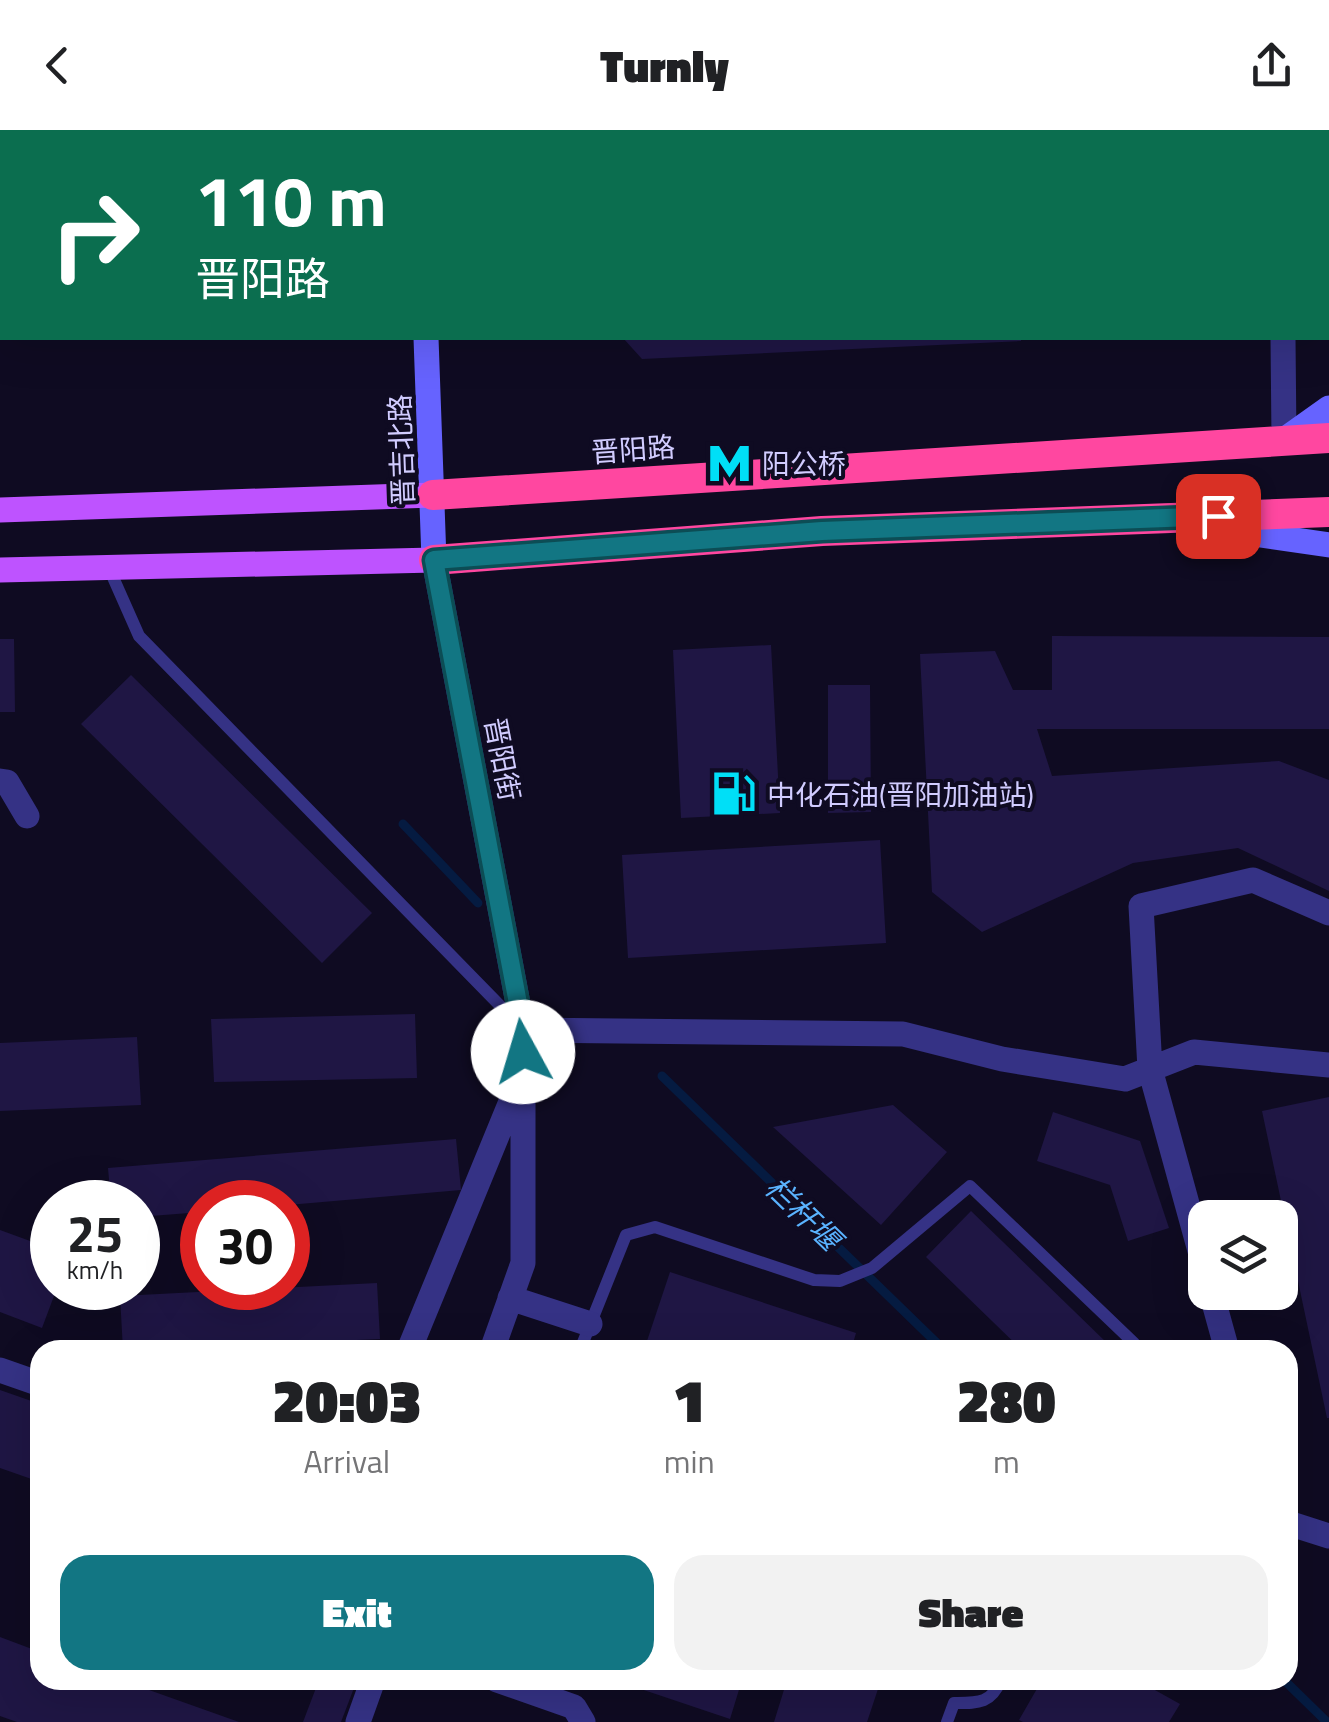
<!DOCTYPE html>
<meta charset="utf-8">
<style>
:root{--surface:#fff;--page:#f2f2f2;--text:#202124;--muted:#757577;--accent:#127683}
body{margin:0;font-family:"Titillium Web","Noto Sans SC",sans-serif;background:var(--page);color:var(--text);height:100vh;display:flex;flex-direction:column;font-size:38px;white-space:nowrap}
*{box-sizing:border-box;margin:0}
p{font-size:32px;color:var(--muted)}
.icon{flex:none;width:55px;height:55px;fill:none;stroke:currentColor;stroke-width:2;stroke-linecap:round;stroke-linejoin:round}
.map{position:relative;flex:1;overflow:hidden}
.panel{position:absolute;left:30px;top:1210px;width:1268px;height:350px;display:flex;flex-direction:column;background:var(--surface);border-radius:30px;box-shadow:0 10px 40px #0002}
.panel>*{flex:none}
.guide{position:absolute;left:0px;top:0px;width:1330px;height:210px;box-shadow:0 10px 40px #0002;background:#0b6e4f;color:#fff;overflow:hidden}
.fabs{position:absolute;left:1188px;top:1070px;display:grid;gap:20px}
.fabs a{display:grid;place-items:center;width:110px;height:110px;border-radius:20px;background:var(--surface);box-shadow:0 10px 40px #0002;font-size:50px}
.speed{position:absolute;left:30px;top:1050px;display:flex;gap:20px;font-size:50px;font-weight:700;text-align:center}
.speed>*{display:grid;place-content:center;width:130px;height:130px;border-radius:50%;background:var(--surface);box-shadow:0 10px 40px #0002;line-height:1}
.speed small{font-size:25px;font-weight:400}
.speed .limit{border:15px solid #d22;background:#fff;color:#111}
.pin{position:absolute;display:grid;place-items:center;width:85px;height:85px;color:#fff;margin:-42px;border-radius:20px;box-shadow:0 5px 15px #0006}
.me{position:absolute;width:110px;margin:-55px;rotate:354deg;stroke-linejoin:round;filter:drop-shadow(0 0 8px #0008)}
.turn{display:flex;align-items:center;gap:35px;height:210px;padding:0 30px;font-size:45px}
.turn .icon{width:130px;height:130px;stroke-width:2.5}
.turn b{display:block;font-size:70px;line-height:85px}
.eta{display:flex;justify-content:space-evenly;align-items:center;height:170px;text-align:center}
.eta b{font-size:60px;font-weight:800;line-height:70px}
.primary-button{display:flex;gap:20px;margin-top:auto;padding:20px 30px}
.primary-button a{flex:1;height:115px;border-radius:30px;background:var(--accent);color:#fff;font-size:40px;font-weight:800;line-height:115px;text-align:center}
.primary-button a+a{background:var(--page);color:var(--text)}
header{display:flex;justify-content:space-between;align-items:center;height:130px;padding:0 30px;background:var(--surface);font-size:45px;font-weight:800}
.map>svg:first-child{display:block}
.lines{fill:none;stroke-linecap:round;stroke-linejoin:round}
.stream{stroke:#051b41;stroke-width:9}
.building{fill:#1f1644}
.lane{stroke:#353285;stroke-width:12}
.street{stroke:#353285;stroke-width:25}
.secondary{stroke:#6663ff;stroke-width:25}
.primary{stroke:#be53ff;stroke-width:25}
.highway{stroke:#ff47a0;stroke-width:30}
.route-casing{stroke:#0c4d55;stroke-width:25}
.route{stroke:#127683;stroke-width:18}
.labels{text-anchor:middle;dominant-baseline:central;stroke-width:8;stroke-linejoin:round;paint-order:stroke}
.street-label{font-size:28px;fill:#d1ccff;stroke:#0f0b22}
.poi-label{font-size:28px;fill:#d1ccff;stroke:#0f0b22;text-anchor:start}
.water-label{font-size:30px;font-style:italic;fill:#5ab3ff;stroke:#0f0b22}
</style>
<header><svg class="icon" aria-label="back" viewBox="0 0 24 24"><path d="M15 5l-7 7 7 7"/></svg>Turnly<svg class="icon" aria-label="share" viewBox="0 0 24 24"><path d="M12 15V3M7 8l5-5 5 5M5 13v7h14v-7"/></svg></header>
<div class="map">
<svg width="1329" height="1592" viewBox="0 0 1329 1592">
<rect width="100%" height="100%" fill="#0f0b22"/>
<g class="lines">
<path class="stream" d="M403 694 478 773
M662 946 944 1220
M1284 1550 1327 1592"/>
</g>
<path class="building" d="M623 208H1021V211L642 229Z
M1052 506 1329 507V599H1037L1052 646 1279 631 1329 650V761L1238 718 1133 733 982 802 932 762 920 524 995 521 1013 560H1052Z
M0 509H14L15 582H0Z
M771 515 780 683 681 688 673 520Z
M131 545 372 783 322 833 81 594Z
M828 555H870L871 682 828 683Z
M880 710 886 813 628 828 622 725Z
M415 884 417 948 214 952 211 889Z
M137 907 141 975 0 981V913Z
M1329 967V1288H1327L1262 981Z
M893 975 947 1022 881 1095 773 997Z
M1053 982 1140 1011 1169 1098 1128 1111 1110 1055 1037 1031Z
M456 1009 461 1060 288 1075 202 1072V1082L138 1087V1072H111L108 1038Z
M971 1081 1107 1213 1100 1220H1022L926 1127Z
M0 1100 52 1119V1158H57L42 1198 0 1182Z
M670 1142 856 1203 851 1220H644Z
M377 1153 380 1209 123 1220 120 1166Z
M0 1260 40 1274V1352L0 1338Z
M0 1507 40 1522V1550H121L239 1592H17L0 1586Z
M319 1550H357L341 1592H303Z
M614 1550H742L730 1589Z
M787 1550H881L867 1592H774Z
M1042 1550H1137L1180 1574 1169 1592H1023L1019 1590Z"/>
<g class="lines">
<path class="lane" d="M108 436 139 506 518 894
M580 1220 626 1105 655 1097 814 1150 840 1151 872 1138 970 1056 1134 1213 1136 1220
M947 1592 954 1573C978 1573 991 1574 1001 1550"/>
<path class="street" d="M1280 0V2
M1283 208 1284 310
M434 430 523 900V1133L492 1220
M0 651 7 652 27 686
M523 900 903 904 1002 929 1125 949 1194 922 1329 935
M1205 1139 1150 939 1141 776 1253 750 1329 783
M1211 1162 1227 1220
M510 1168 590 1194
M409 1220 517 957
M0 1240 40 1254
M1288 1393 1329 1406
M497 1550 574 1577 583 1592
M358 1592 373 1550"/>
<path class="secondary" d="M418 0V2
M426 208 434 430
M1284 310 1329 278
M1198 396 1329 415"/>
<path class="primary" d="M0 380 433 365
M0 440 434 430"/>
<path class="highway" d="M433 365 1329 308
M434 430 822 401 1329 382"/>
</g>
<g class="lines">
<defs>
<path id="route" d="M523 922V900L510 831 434 430 822 401 1218 386"/>
</defs>
<use href="#route" class="route-casing"/>
<use href="#route" class="route"/>
</g>
<defs>
<symbol id="metro-bare" viewBox="-9 -9 18 18"><path d="M-5.5 5V-5H-3L0 0L3-5H5.5V5H3V-.5L0 4L-3-.5V5Z" fill="#00dff7" stroke="#0f0b22" stroke-width="2.5" paint-order="stroke"/></symbol>
<symbol id="fuel-bare" viewBox="-9 -9 18 18"><path d="M-5.5-6h7V0h2V4h1.3V-2.5L3-4.5l.8-.8L6-3V5H2.5V1h-1V6h-7ZM-4.2-4.7v3.2H.2V-4.7Z" fill="#00dff7" stroke="#0f0b22" stroke-width="2.5" paint-order="stroke"/></symbol>
</defs>
<g fill-rule="evenodd">
<use href="#metro-bare" x="698" y="302" width="63" height="63"/>
<use href="#fuel-bare" x="702" y="632" width="63" height="63"/>
</g>
<g class="labels">
<g class="street-label">
<text transform="translate(633 319) rotate(-4)">晋阳路</text>
<text transform="translate(401 320) rotate(-92)">晋吉北路</text>
<text transform="translate(503 629) rotate(79)">晋阳街</text>
</g>
<g class="poi-label">
<text x="762" y="333">阳公桥</text>
<text x="767" y="664">中化石油(晋阳加油站)</text>
</g>
<g class="water-label">
<text transform="translate(803 1083) rotate(44)">栏杆堰</text>
</g>
</g>
</svg>
<div class="fabs">
<a><svg class="icon" aria-label="layers" viewBox="0 0 24 24"><path d="M12 4l9 5-9 5-9-5zM3 14l9 5 9-5"/></svg></a>
</div>
<div class="speed"><div>25<small>km/h</small></div><div class="limit">30</div></div>
<div class="pin" style="left:1218px;top:386px;background:#d93025"><svg class="icon" aria-label="arrive" viewBox="0 0 24 24"><path d="M6 21V4h12l-3 4 3 4H6"/></svg></div>
<svg class="me" style="left:523px;top:922px" viewBox="-20 -20 40 40"><circle r="19" fill="#fff"/><path d="M0-13L10 11 0 6-10 11z" fill="#127683"/></svg>
<div class="guide">
<div class="turn"><svg class="icon" aria-label="right" viewBox="0 0 24 24"><path d="M7 20v-9h11M14 6l5 5-5 5"/></svg><div><b>110 m</b>晋阳路</div></div>
</div>
<section class="panel">
<div class="eta">
<div><b>20:03</b><p>Arrival</p></div>
<div><b>1</b><p>min</p></div>
<div><b>280</b><p>m</p></div>
</div>
<div class="primary-button"><a>Exit</a><a>Share</a></div>
</section>
</div>
